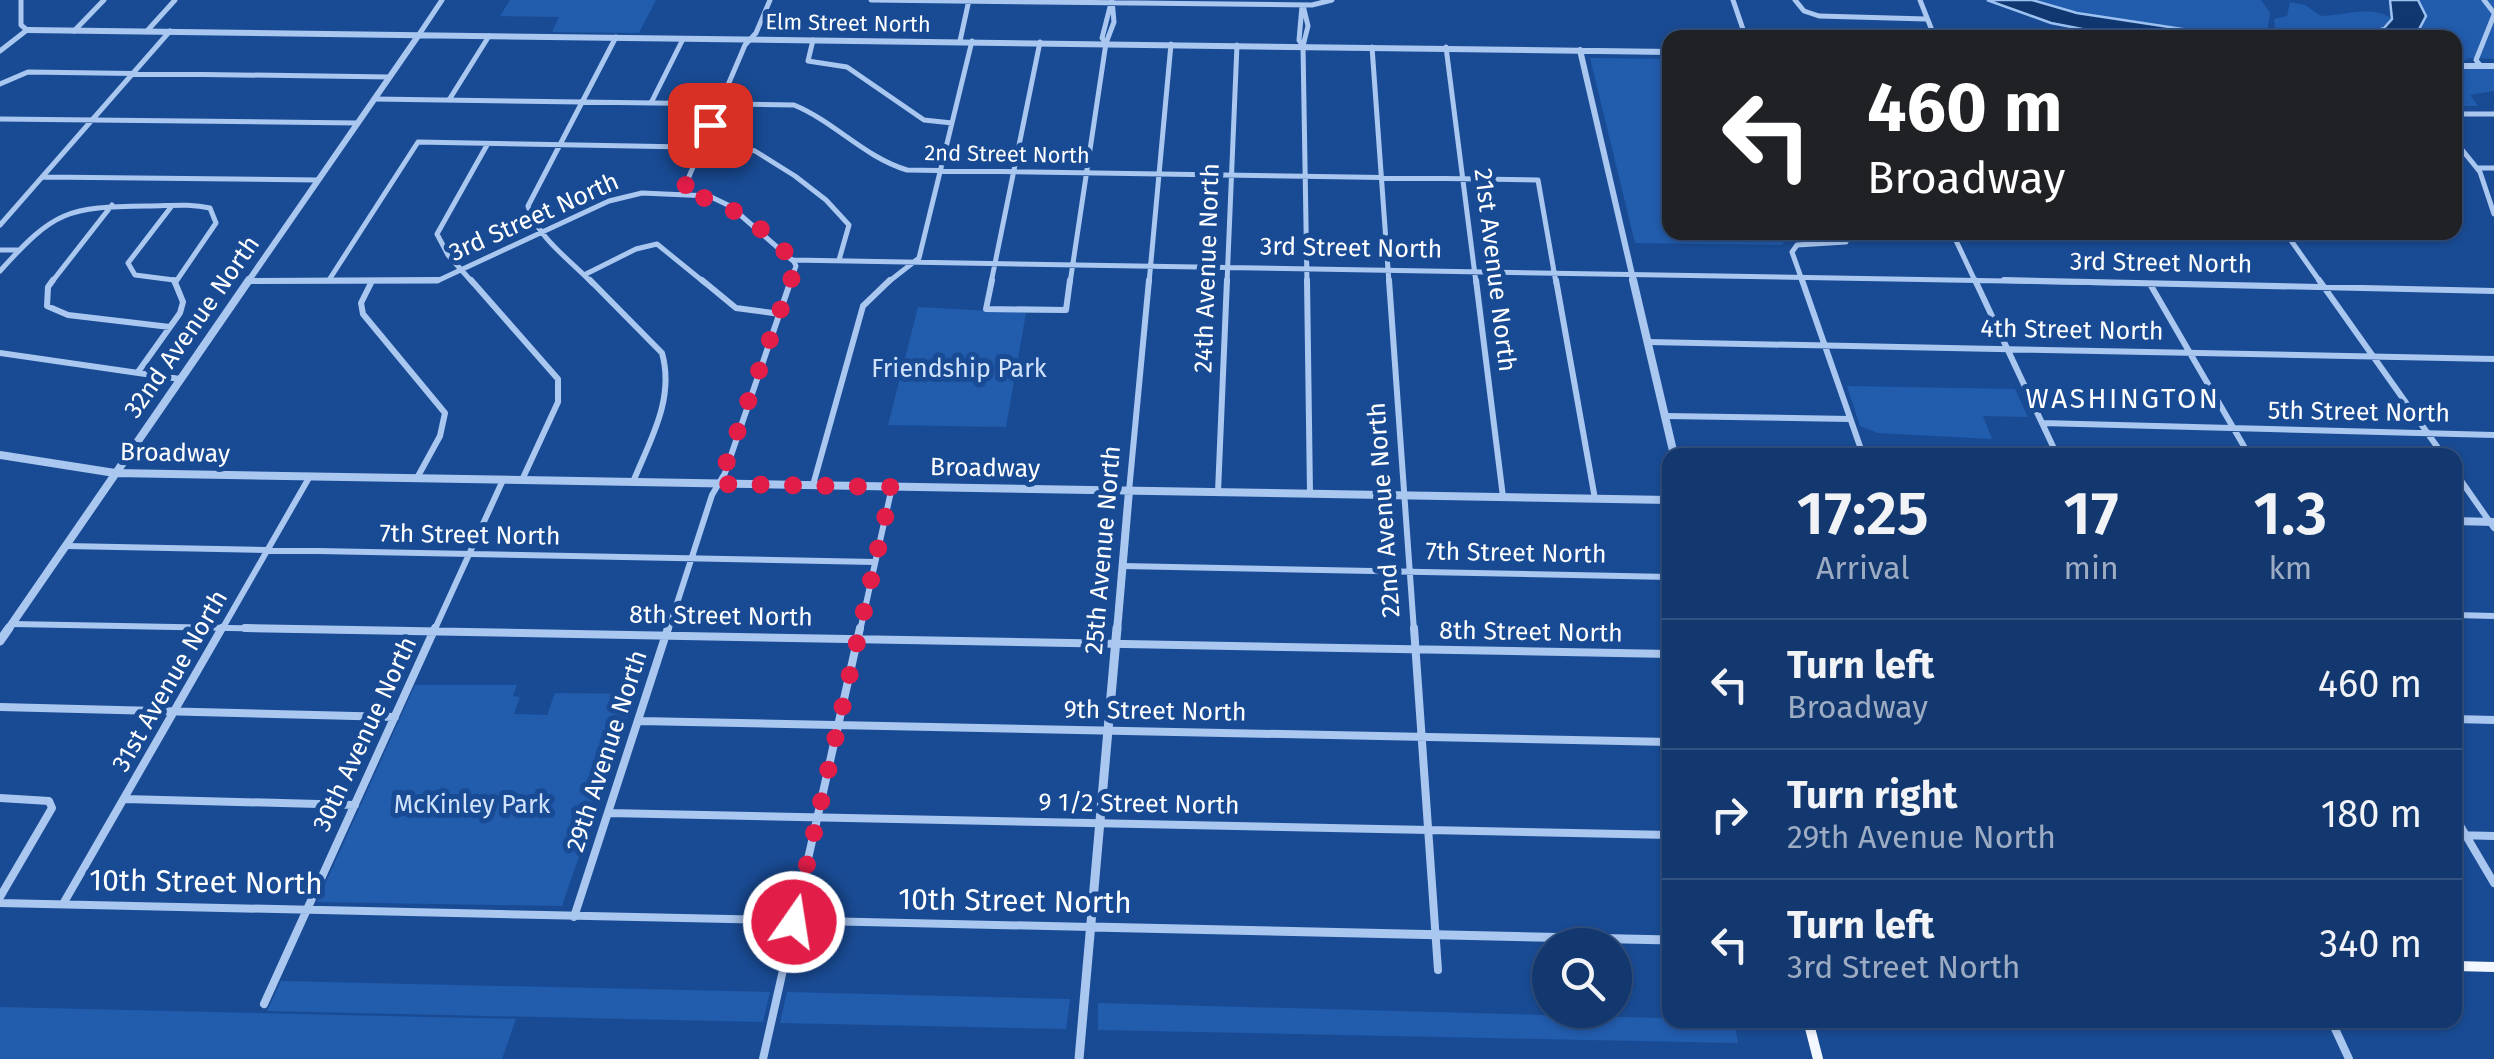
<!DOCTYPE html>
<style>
:root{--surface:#13386f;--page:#204377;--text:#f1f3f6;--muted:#9dacc3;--line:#325282}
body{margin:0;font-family:"Fira Sans",sans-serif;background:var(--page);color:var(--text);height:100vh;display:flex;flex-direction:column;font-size:38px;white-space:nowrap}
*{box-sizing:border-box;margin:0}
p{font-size:32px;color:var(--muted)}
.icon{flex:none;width:55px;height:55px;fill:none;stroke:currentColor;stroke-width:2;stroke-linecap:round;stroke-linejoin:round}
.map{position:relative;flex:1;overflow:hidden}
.side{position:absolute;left:1662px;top:448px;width:800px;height:580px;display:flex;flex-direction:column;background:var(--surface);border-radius:20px;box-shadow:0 2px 8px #0004,0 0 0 2px var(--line)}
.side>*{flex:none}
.banner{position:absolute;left:1662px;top:30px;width:800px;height:210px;border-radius:20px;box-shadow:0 2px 8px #0004,0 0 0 2px var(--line);background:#202124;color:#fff;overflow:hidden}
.controls{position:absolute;left:1532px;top:928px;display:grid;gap:20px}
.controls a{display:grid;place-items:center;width:100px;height:100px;border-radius:50%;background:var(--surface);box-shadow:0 2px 8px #0004,0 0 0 2px var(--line);font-size:50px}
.pin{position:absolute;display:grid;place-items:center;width:85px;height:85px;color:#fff;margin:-42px;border-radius:20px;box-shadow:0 5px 15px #0006}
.me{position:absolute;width:110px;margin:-55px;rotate:13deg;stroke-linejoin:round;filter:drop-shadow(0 0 8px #0008)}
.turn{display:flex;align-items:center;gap:35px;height:210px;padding:0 40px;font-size:45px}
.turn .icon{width:130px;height:130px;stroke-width:2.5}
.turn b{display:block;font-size:70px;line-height:85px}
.eta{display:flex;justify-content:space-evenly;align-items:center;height:170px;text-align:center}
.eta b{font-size:60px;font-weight:600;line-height:70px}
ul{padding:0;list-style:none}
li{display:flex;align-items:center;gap:30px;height:130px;padding:0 40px;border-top:2px solid var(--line)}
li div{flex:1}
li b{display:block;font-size:38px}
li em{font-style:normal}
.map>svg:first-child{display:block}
.green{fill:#225cad}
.water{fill:#113771;stroke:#9dc2f2;stroke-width:2.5}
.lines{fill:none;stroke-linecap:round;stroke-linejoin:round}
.minor-far2{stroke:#aac7f0;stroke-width:5}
.minor-far1{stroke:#aac7f0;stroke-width:6}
.minor{stroke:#aac7f0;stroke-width:8}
.tertiary-far2{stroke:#aac7f0;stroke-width:6}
.tertiary-far1{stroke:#aac7f0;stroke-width:8}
.tertiary{stroke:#aac7f0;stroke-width:9}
.primary{stroke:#f3f7ff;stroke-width:10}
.route{stroke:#e11d48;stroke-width:18;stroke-dasharray:0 32.4}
.labels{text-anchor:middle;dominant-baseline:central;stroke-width:10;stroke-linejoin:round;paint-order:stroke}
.far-street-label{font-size:22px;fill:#fff;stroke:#194b94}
.street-label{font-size:25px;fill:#fff;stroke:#194b94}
.park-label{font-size:25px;fill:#d1e3fb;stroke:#194b94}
.neighbourhood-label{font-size:28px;letter-spacing:2.5px;fill:#fff;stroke:#194b94}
.near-street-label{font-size:30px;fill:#fff;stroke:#194b94}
</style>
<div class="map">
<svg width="2494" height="1059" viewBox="0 0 2494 1059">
<rect width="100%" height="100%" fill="#194b94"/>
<path class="green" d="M510 0H656L639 33 552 32 559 17 500 16Z
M2032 0H2261L2270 13 2267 36 2275 28 2274 19 2287 16 2290 2 2305 5 2321 16C2342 16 2373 4 2392 19 2353 68 2091 19 2032 0Z
M2418 0H2494V59L2470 58 2455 64V38H2415L2426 16Z
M1590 58 1670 59V232L1841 233 1840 236 1787 239 1782 245 1635 243Z
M2494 68V91L2470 95 2478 106H2455V80L2465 76 2462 69Z
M918 307 1026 313 1006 427 888 425Z
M1847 386 2015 389 2028 417 1983 416 1992 439 1878 433 1860 426Z
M415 685H517L513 696 520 697 514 714 547 715 555 693 635 694 562 906 317 902Z
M281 981 770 992 763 1022 267 1011Z
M787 992 1070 999 1066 1029 780 1023Z
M1098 1003 1734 1020 1738 1043 1098 1030Z
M0 1007 470 1018 516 1019 502 1059H0Z"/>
<path class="water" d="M1987 0H2032L2077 13 2235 37H2123L2051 23Z
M2390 0H2418L2426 16 2415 37H2357L2384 28 2392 19Z"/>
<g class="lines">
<path class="minor-far2" d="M871 0 1312 5 1332 0
M1733 0 1746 38
M1795 0 1804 11 1819 16 1926 19
M1920 0 1935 38
M2484 0 2494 13
M1303 5 1308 26 1303 46 1307 283
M1302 6 1299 40 1303 46
M74 31 104 0
M147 31 175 0
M418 36 442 0
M813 40 808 61 847 67 924 120 952 123
M960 41 969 0
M1106 43 1102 38 1111 3
M1372 47 1389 283
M1446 47 1476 283
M0 51 27 30 21 25V0
M2480 65 2476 60 2494 15
M0 84 28 72 390 77
M374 99 794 105C835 122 864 157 907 170L1538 180 1556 283
M449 100 489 36
M651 103 683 39
M2455 114H2494
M0 119 357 123
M2455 141 2480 172 2494 214
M2478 168H2494
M43 177 318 180
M682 193 745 45 756 33 770 0
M171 207 128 263 135 275 174 280
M0 225 170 31
M1952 232 1976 283
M2285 232 2321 283
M0 250H17
M0 271C55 210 67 207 148 206 169 206 189 203 210 208L216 223 175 283
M586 274 636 249 657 244 705 283
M329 280 418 142 743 148 755 151 795 176 826 200 849 225 839 260
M248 281H437L609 201 642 193 709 196 730 206 792 260 2119 283
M51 283 112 205
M473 283 448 255 437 234 487 145
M592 283C571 261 536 236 528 206L616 37
M790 283 796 266 793 260
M887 283 919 258 972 41
M991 283 1040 42
M1070 283 1106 43 1114 22 1112 0
M1149 283 1171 44
M1227 283 1237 45
M1803 283 1792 252 1797 245 1846 242 1848 232"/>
<path class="minor-far1" d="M53 280 48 287 47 306 68 315 170 327
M471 280 558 379V402L522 480
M590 280 662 353C675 399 650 440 633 482
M702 280 736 308 780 314
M992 280 986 309 1066 310 1070 280
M1307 280 1310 494
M1389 280 1414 631
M1476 280 1503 497
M1556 280 1595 499
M1802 280 1863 455
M1975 280 2057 455
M2004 280 2494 291
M2319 280 2443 455
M248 281 438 280
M371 283 361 303 363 314 445 413 440 436 417 478
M2150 284 2249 455
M1649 342 2494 359
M0 353 180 379
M138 372 180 313 183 302 174 280
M1665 416 1850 419
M2042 423 2494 435
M2455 472 2494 528
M813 485 863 306 890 280
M1129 491 1149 280
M1218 492 1227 280
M66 546 875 562
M1122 566 1670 577
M2455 615 2494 616
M12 624 383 631
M221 631 310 476
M434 631 503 480
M668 631 712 495 725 473 791 280
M860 631 892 487"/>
<path class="minor" d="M245 628 1670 654
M1414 628 1438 970
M0 707 395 717
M2455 719 2494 720
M639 721 1670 742
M0 798 49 801 52 808 0 897
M125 799 355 805
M608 813 1670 835
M2455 817 2494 883
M2455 835 2494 836
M0 903 1091 927
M63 904 222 628
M574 917 668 628
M264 1004 435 628
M2331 1020 2349 1059
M763 1059 860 628"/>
<path class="tertiary-far2" d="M27 30 1670 52
M1580 50 1634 283
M2455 66H2494
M247 283 418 36"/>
<path class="tertiary-far1" d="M1633 280 1674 455
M0 455 115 473 1670 500
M2455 521 2494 522
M7 631 249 280
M1117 631 1129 491"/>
<path class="tertiary" d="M0 641 9 628
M1091 927 1670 940
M1079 1059 1117 628"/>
<path class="primary" d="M2455 966 2494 967
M1808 1020 1818 1059"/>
</g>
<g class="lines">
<path class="route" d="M710 125 682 194C721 195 774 233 796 266L719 484 892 487 794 922"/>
</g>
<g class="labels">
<g class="far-street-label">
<text transform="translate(848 23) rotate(1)">Elm Street North</text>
<text transform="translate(1007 154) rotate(1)">2nd Street North</text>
</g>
<g class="street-label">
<text transform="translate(534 217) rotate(-24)">3rd Street North</text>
<text transform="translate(1351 248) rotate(1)">3rd Street North</text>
<text transform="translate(2161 263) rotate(1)">3rd Street North</text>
<text transform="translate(1207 268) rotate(-88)">24th Avenue North</text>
<text transform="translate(1495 270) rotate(83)">21st Avenue North</text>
<text transform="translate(192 327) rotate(-55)">32nd Avenue North</text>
<text transform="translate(2072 330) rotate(1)">4th Street North</text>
<text transform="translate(2359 412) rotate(1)">5th Street North</text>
<text transform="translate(175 453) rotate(1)">Broadway</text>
<text transform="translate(985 468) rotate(1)">Broadway</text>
<text transform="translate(1384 510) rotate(-94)">22nd Avenue North</text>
<text transform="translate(470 535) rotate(1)">7th Street North</text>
<text transform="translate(1103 550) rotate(-85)">25th Avenue North</text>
<text transform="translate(1516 553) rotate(1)">7th Street North</text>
<text transform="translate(721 616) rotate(1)">8th Street North</text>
<text transform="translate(1531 632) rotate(1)">8th Street North</text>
<text transform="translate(170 681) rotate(-60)">31st Avenue North</text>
<text transform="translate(1155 711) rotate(1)">9th Street North</text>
<text transform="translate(365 734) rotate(-65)">30th Avenue North</text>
<text transform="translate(607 751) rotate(-72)">29th Avenue North</text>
<text transform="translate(1139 804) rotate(1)">9 1/2 Street North</text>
</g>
<g class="park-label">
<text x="959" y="369">Friendship Park</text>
<text x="472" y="805">McKinley Park</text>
</g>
<g class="neighbourhood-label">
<text x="2123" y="398">WASHINGTON</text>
</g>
<g class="near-street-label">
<text transform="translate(206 882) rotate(1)">10th Street North</text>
<text transform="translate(1015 901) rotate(1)">10th Street North</text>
</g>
</g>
</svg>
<div class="controls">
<a><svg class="icon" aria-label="search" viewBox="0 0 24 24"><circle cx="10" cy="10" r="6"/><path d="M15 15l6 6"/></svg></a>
</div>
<div class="pin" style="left:710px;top:125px;background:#d93025"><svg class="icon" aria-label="arrive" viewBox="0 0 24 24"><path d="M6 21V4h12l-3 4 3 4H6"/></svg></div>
<svg class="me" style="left:794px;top:922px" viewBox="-20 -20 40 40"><circle r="17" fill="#e11d48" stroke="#fff" stroke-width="3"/><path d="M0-11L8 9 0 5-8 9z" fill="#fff"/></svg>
<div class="banner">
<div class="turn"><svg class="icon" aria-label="left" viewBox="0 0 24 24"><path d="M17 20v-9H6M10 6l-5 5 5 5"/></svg><div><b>460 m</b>Broadway</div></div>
</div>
<section class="side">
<div class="eta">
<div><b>17:25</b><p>Arrival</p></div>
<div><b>17</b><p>min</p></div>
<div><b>1.3</b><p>km</p></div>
</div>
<ul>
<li><svg class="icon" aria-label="left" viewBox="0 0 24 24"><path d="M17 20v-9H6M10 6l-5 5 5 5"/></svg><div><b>Turn left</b><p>Broadway</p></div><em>460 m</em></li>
<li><svg class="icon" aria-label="right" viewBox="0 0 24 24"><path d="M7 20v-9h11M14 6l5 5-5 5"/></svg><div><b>Turn right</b><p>29th Avenue North</p></div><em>180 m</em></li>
<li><svg class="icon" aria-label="left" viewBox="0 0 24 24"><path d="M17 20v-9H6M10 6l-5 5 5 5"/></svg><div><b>Turn left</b><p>3rd Street North</p></div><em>340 m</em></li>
</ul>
</section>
</div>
